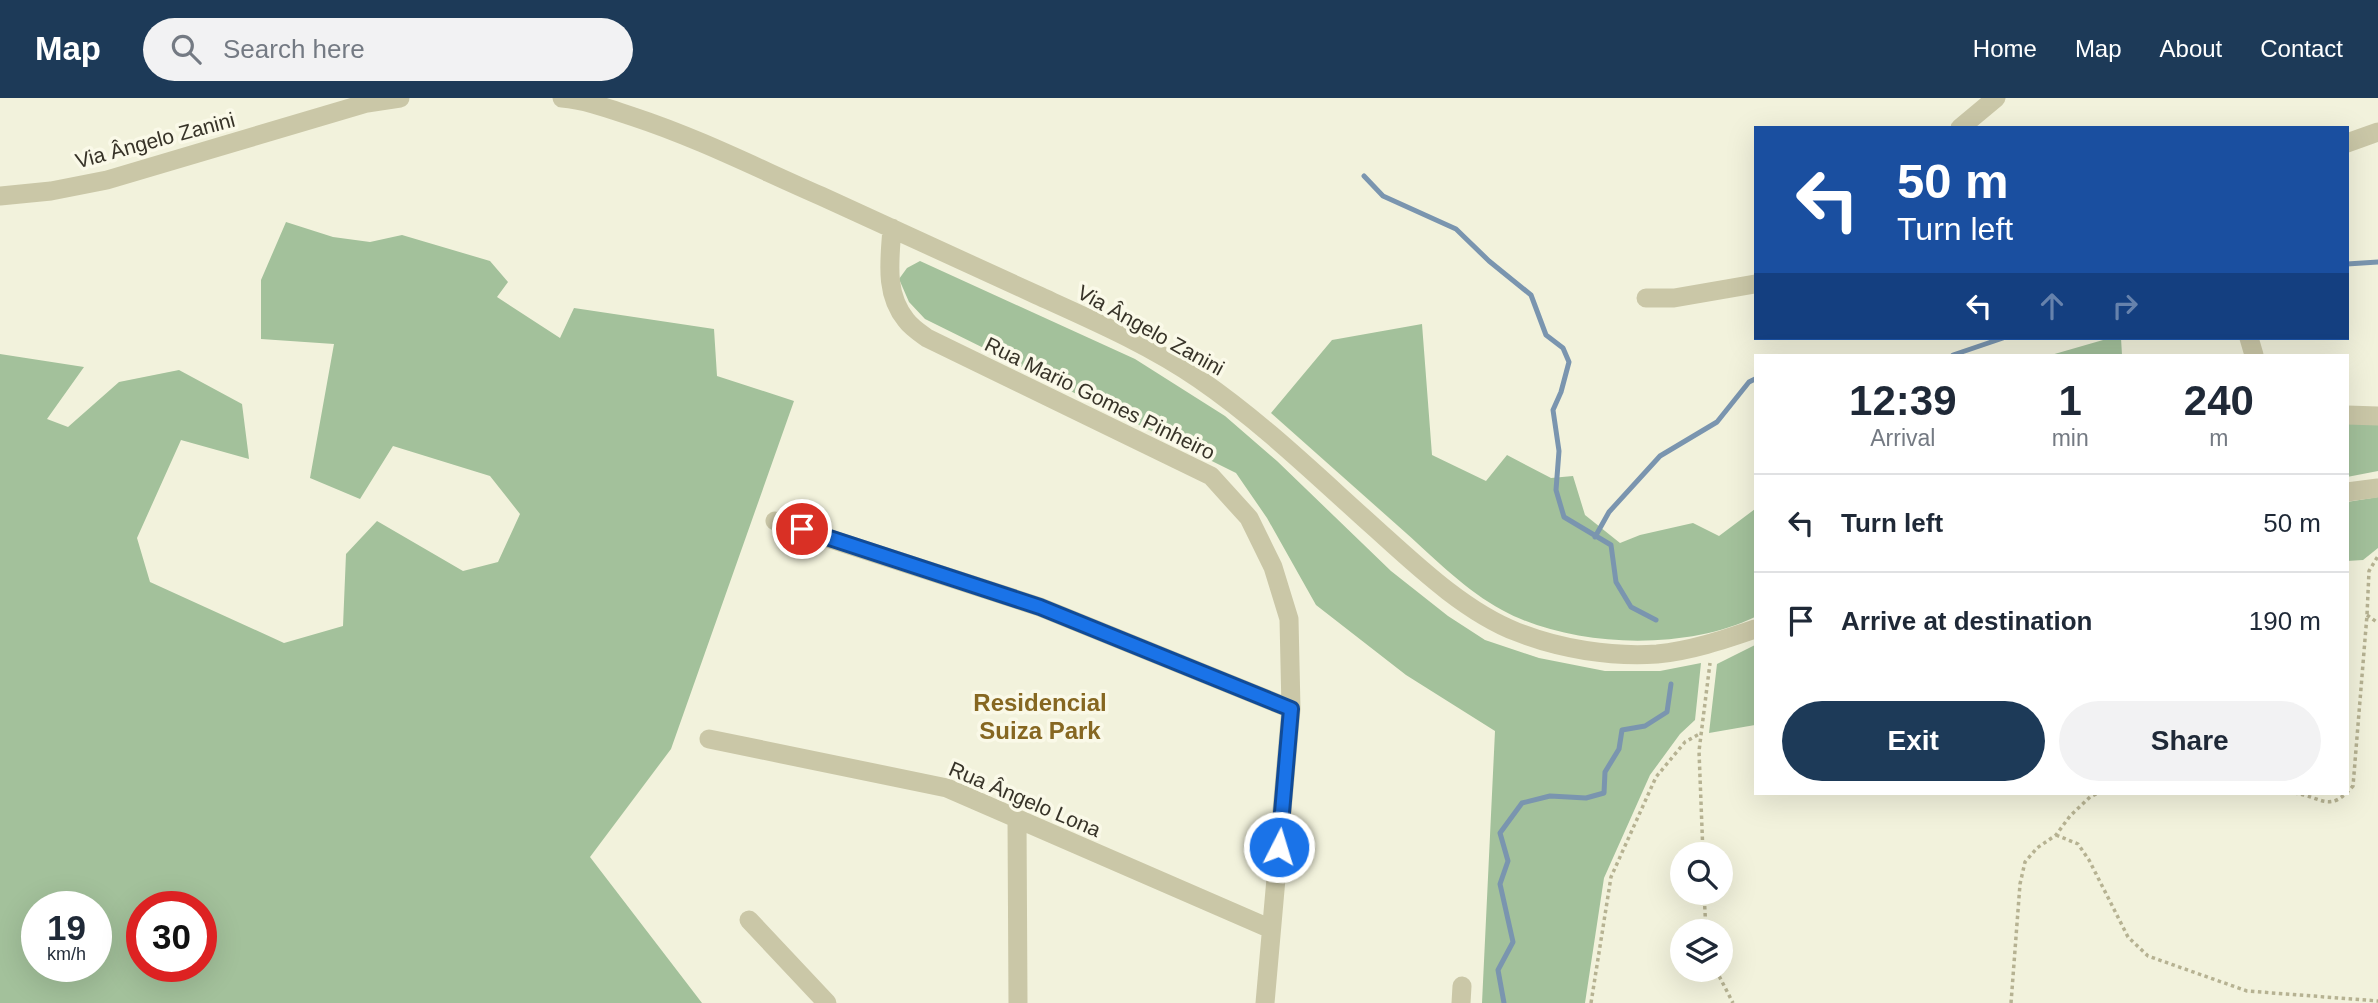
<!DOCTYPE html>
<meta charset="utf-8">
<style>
:root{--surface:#fff;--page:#f2f2f3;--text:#1f2937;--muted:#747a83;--line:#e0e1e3;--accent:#1d3a58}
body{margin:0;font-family:Arial,sans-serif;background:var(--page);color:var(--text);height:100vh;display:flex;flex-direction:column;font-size:26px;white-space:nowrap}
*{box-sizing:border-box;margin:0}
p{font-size:23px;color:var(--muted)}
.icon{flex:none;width:38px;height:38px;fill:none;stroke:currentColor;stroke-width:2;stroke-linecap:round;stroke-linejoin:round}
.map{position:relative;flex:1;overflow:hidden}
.sheet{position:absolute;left:1754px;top:256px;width:595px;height:441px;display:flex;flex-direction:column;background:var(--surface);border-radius:0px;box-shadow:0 7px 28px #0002}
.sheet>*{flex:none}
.top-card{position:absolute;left:1754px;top:28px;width:595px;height:214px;border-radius:0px;box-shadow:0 7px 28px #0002;background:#1a4fa0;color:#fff;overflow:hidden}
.tools{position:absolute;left:1670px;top:744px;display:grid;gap:14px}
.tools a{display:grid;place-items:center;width:63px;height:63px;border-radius:50%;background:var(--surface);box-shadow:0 7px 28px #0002;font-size:35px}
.speed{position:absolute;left:21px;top:793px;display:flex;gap:14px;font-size:35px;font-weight:700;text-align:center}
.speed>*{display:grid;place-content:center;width:91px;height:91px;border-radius:50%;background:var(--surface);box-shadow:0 7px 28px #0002;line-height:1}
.speed small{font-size:18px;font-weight:400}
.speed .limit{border:10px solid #d22;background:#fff;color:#111}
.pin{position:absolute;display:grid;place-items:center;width:60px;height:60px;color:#fff;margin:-30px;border:4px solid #fff;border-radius:50%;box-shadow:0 2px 7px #0007}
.me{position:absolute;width:77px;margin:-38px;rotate:5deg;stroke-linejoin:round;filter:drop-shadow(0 0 5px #0008)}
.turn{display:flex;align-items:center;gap:24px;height:147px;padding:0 28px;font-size:32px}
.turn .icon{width:91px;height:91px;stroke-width:2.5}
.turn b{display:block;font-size:49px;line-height:60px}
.lanes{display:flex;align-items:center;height:66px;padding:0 28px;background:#0003;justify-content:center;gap:35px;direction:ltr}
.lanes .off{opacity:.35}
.eta{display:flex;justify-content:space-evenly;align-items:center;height:119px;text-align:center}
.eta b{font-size:42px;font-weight:800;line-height:49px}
.primary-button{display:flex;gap:14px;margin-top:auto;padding:14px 28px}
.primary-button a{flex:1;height:80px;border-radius:42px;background:var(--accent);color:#fff;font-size:28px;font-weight:800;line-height:80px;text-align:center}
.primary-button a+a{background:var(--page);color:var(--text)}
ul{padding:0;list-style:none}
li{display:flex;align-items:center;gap:21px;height:98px;padding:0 28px;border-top:2px solid var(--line)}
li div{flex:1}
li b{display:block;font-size:26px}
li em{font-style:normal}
header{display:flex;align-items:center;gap:42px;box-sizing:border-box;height:98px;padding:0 35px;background:var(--accent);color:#fff}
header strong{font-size:33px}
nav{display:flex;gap:38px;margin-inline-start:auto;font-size:24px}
.search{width:490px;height:63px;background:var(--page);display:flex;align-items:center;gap:18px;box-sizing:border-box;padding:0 24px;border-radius:38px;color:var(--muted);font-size:26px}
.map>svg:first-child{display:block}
.green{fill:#a3c19b;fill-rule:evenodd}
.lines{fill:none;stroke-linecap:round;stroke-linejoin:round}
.stream{stroke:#7a95af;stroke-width:5}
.path{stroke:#b6b292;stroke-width:3.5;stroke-dasharray:3.5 3.5;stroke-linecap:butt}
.minor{stroke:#cac7a7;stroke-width:19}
.route-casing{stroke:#114b97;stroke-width:18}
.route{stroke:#1a73e8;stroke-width:12}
.labels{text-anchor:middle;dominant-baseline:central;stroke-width:7;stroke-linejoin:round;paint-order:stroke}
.street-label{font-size:21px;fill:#373328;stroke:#faf9e8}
.quarter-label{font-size:24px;font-weight:bold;fill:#866721;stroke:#faf9e8}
</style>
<header>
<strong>Map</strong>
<div class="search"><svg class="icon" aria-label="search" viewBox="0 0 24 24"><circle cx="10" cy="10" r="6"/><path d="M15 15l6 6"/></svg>Search here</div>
<nav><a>Home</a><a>Map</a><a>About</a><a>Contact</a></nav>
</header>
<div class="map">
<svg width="2378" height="905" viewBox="0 0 2378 905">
<rect width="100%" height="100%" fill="#f2f2dc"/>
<path class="green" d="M286 124 333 139 370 144 402 137 490 163 508 184 497 199 560 240 574 210 714 231 717 278 794 303 671 651 590 759 702 905H0V256L84 269 47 321 68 329 119 284 179 272 242 306 249 361 181 342 137 440 150 484 284 545 343 528 346 456 377 423 463 473 498 464 520 416 490 378 393 348 360 401 310 380 334 246 261 241V182ZM96 808V868H37V808ZM201 808V868H142V808Z
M920 163 1135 261 1225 318 1277 363 1391 473 1448 518 1485 542 1539 560 1605 573H1660L1701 565 1695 622 1680 636 1650 677 1604 780 1585 905H1482L1495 633 1406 577 1316 507 1267 420 1236 375 925 221 909 204 899 181 907 170Z
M1422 226 1432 357 1486 383 1507 357 1551 380 1573 378 1585 417 1620 445 1640 437 1693 425 1719 438 1755 411V519C1685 553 1571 550 1502 512 1467 493 1436 462 1406 435 1361 395 1316 355 1271 315L1332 242Z
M2110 240H2121L2122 257H2051Z
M2347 324H2378V373L2347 379Z
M2378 399V450L2363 462 2347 463V404Z
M1755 547V627L1709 635 1717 566Z"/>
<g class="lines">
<path class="stream" d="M1364 78 1383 98 1456 131 1489 163 1531 197 1546 237 1563 250 1569 264 1561 294 1553 312 1559 353 1556 392 1564 419 1611 447 1616 484 1631 509 1656 522
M2347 166 2378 164
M1953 257 2003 240
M1595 439 1609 414 1660 358 1717 324 1749 284 1755 281
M1504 905 1498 872 1513 844 1500 786 1508 763 1500 735 1522 705 1550 698 1586 700 1604 695 1605 674 1619 651 1622 632 1645 628 1667 614 1671 586"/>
<path class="path" d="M2367 517 2378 525
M2294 695C2323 699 2329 716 2353 688L2367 517 2369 473 2378 458
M2056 737 2078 746 2089 762 2128 839 2148 858 2247 893 2378 903
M1703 756 1699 653 1710 565
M1704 794 1706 833
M1716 872 1733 905
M1591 905 1611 779 1656 679 1685 644 1701 635
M2011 905 2020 786 2025 764 2037 750 2056 737 2070 718 2090 699 2098 695"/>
<path class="minor" d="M562 0C586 2 610 11 634 19 698 40 759 71 821 98 893 131 965 164 1037 197 1092 222 1150 247 1199 281 1263 325 1318 379 1375 430 1416 467 1465 514 1517 534 1560 551 1610 559 1657 556 1690 553 1723 542 1755 531
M1960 30 1996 0
M2347 45 2378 34
M0 98 51 93 107 82 367 5 400 0
M892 130C890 161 884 195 906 222 911 229 920 235 927 240L1211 378 1249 420 1273 469 1289 521 1291 611 1265 905
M1646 200H1674L1755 186
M2249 240 2254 257
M2347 317 2378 318
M2347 394 2378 390
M775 423 1040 509 1291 611
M709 641 947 690 1271 831
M1017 721 1018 905
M749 822 827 905
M1461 905 1462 888"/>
</g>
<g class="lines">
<defs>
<path id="route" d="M802 431 1040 509 1291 611 1279 749"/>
</defs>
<use href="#route" class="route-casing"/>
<use href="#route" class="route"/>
</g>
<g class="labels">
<g class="street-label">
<text transform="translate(155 42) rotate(-15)">Via Ângelo Zanini</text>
<text transform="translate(1151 232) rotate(29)">Via Ângelo Zanini</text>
<text transform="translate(1100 300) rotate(26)">Rua Mario Gomes Pinheiro</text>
<text transform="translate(1025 701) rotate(23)">Rua Ângelo Lona</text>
</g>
<g class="quarter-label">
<text x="1040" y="604">Residencial<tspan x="1040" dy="28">Suiza Park</tspan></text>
</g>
</g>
</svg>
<div class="tools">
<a><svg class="icon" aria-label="search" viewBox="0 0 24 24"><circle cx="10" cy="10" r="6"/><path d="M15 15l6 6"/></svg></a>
<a><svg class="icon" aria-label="layers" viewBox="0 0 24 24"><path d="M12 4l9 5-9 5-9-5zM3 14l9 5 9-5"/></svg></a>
</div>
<div class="speed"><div>19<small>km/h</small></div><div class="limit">30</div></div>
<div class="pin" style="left:802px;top:431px;background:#d93025"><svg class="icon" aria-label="arrive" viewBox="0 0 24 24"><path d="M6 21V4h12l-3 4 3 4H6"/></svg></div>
<svg class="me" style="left:1279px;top:749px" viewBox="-20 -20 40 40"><circle r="17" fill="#1a73e8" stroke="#fff" stroke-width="3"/><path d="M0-11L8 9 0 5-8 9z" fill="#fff"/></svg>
<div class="top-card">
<div class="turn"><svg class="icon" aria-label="left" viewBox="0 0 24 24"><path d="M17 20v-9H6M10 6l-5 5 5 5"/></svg><div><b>50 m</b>Turn left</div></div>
<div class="lanes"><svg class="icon" aria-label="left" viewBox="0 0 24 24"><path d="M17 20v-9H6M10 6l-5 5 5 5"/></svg><svg class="icon off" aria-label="ahead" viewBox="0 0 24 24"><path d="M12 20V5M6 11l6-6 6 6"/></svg><svg class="icon off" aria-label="right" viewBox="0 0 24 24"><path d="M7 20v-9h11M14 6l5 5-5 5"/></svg></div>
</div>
<section class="sheet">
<div class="eta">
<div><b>12:39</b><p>Arrival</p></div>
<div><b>1</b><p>min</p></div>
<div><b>240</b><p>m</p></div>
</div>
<ul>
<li><svg class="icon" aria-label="left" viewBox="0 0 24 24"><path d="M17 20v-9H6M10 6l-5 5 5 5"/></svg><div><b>Turn left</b></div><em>50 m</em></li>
<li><svg class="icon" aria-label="arrive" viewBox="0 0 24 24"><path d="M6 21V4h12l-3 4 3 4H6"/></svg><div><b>Arrive at destination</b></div><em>190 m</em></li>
</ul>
<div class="primary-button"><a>Exit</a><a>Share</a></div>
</section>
</div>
